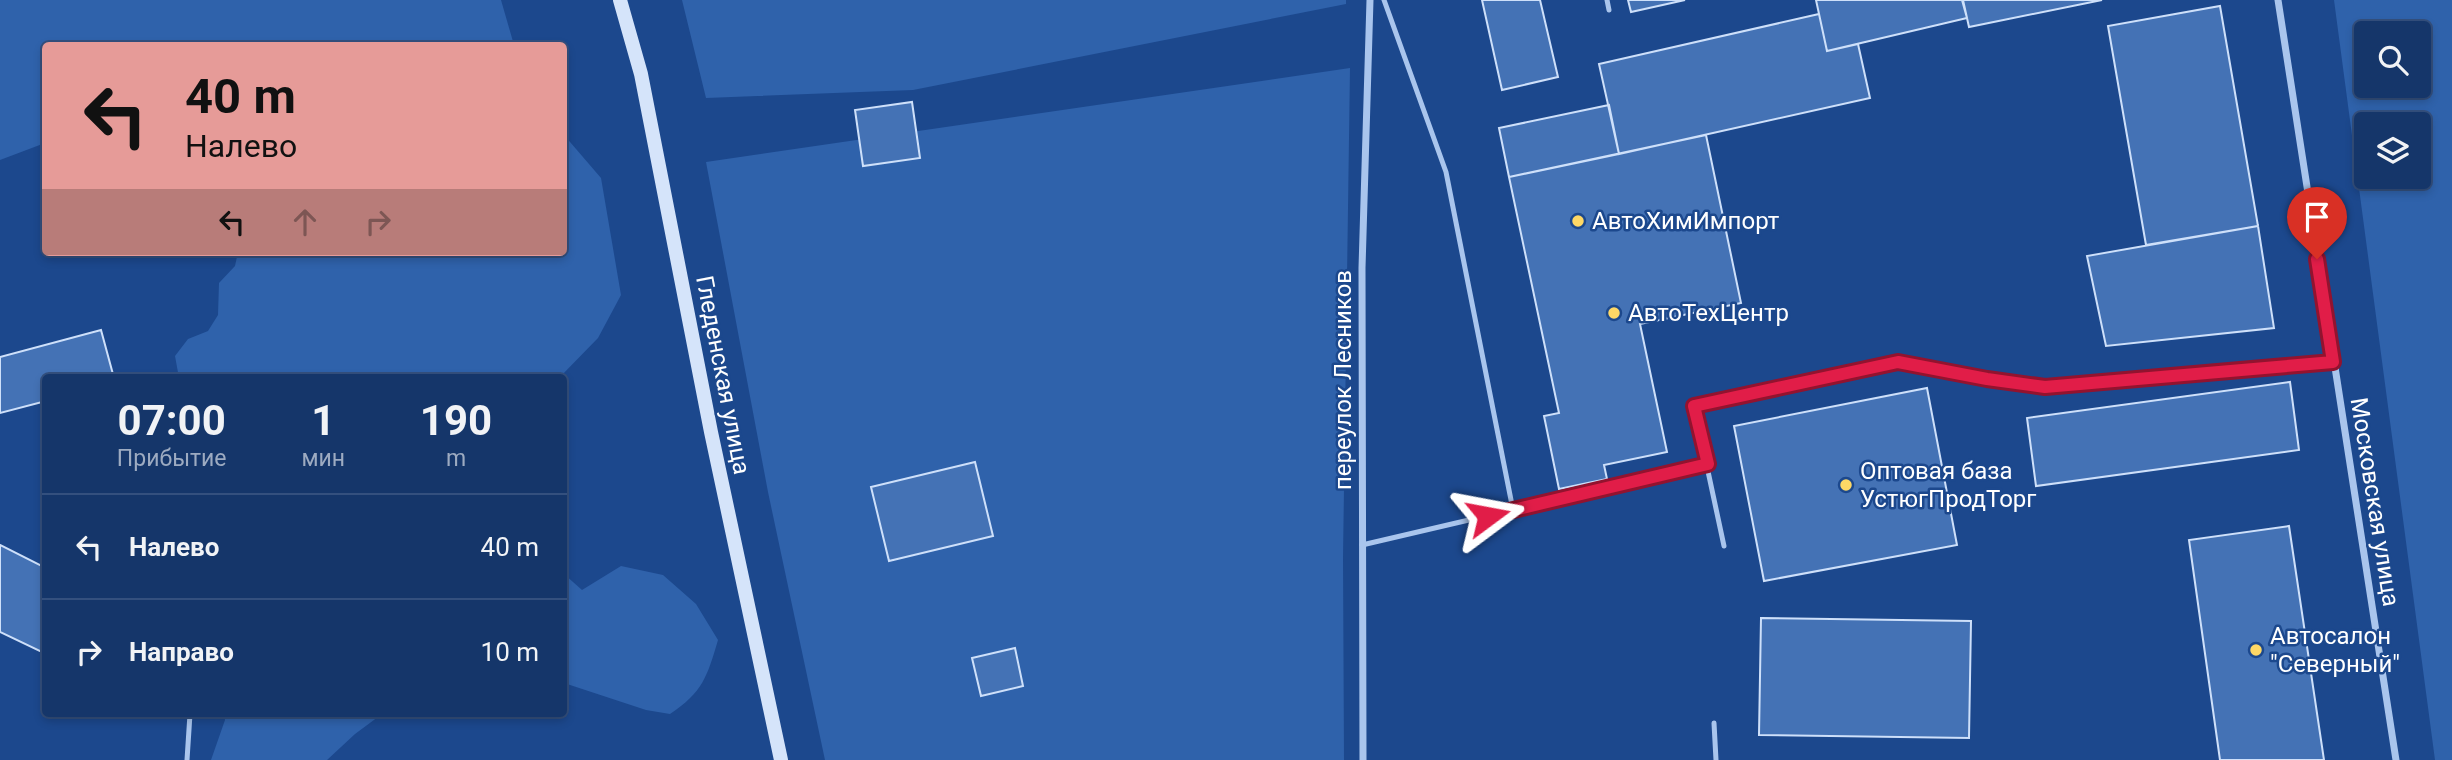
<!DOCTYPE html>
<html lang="ru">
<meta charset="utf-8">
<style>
:root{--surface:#15366a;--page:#224172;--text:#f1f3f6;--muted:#9dabc1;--line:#34507e}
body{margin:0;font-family:Roboto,sans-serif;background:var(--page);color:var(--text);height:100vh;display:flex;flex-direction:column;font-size:26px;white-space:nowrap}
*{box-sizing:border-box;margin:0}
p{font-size:23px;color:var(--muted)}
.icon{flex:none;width:38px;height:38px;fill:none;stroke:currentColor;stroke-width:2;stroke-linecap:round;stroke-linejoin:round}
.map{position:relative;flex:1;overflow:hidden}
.details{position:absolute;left:42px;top:374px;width:525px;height:343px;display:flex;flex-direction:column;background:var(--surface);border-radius:7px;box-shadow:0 4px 10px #0003,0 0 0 2px var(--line)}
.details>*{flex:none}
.hud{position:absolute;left:42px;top:42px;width:525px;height:214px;border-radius:7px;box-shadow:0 4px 10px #0003,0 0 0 2px var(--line);background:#e69b98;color:#111;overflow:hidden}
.controls{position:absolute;left:2354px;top:21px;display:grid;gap:14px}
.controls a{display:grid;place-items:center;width:77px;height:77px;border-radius:7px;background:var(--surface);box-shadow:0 4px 10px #0003,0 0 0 2px var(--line);font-size:35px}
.pin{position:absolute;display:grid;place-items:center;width:60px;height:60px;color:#fff;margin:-72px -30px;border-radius:50% 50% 50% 0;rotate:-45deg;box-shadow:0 0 7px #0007}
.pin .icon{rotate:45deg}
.me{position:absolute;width:77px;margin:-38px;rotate:77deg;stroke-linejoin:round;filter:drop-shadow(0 0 5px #0008)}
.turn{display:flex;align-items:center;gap:24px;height:147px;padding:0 28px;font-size:32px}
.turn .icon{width:91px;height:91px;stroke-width:2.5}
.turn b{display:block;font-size:49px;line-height:60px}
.lanes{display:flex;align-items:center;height:66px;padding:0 28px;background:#0003;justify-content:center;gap:35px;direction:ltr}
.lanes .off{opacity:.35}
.eta{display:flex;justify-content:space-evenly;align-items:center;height:119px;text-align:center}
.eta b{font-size:42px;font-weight:700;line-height:49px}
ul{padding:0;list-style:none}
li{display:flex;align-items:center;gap:21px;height:105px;padding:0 28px;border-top:2px solid var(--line)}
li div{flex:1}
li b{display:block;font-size:26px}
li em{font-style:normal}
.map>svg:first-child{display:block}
.green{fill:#2f62ab;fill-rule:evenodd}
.building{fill:#4472b5;stroke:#cee0fa;stroke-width:2}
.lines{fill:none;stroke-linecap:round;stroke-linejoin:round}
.lane{stroke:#a9c5ed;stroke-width:5}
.street{stroke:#a9c5ed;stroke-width:7}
.secondary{stroke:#d5e4fa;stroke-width:14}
.route-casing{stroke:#92132f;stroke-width:18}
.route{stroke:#e11d48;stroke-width:12}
.poi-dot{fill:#fed866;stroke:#1c488d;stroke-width:2.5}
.labels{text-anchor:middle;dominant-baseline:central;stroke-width:5;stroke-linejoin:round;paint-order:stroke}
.poi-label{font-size:24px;fill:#fff;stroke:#1c488d;text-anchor:start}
.street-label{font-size:24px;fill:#fff;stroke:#1c488d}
</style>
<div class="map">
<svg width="2452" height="760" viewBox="0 0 2452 760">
<rect width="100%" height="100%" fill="#1c488d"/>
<path class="green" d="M0 0H501L514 45 46 46 45 143 0 160Z
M682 0H1346V4L913 90 706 98Z
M2334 0H2452V760H2435ZM2366 33H2418V86H2366ZM2418 124V177H2366V124Z
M1350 68 1343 558 1344 760H825L768 492 706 162Z
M564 135 601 178 621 295 598 338 559 378H179L175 356 188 339 208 331 218 315 219 283 235 266 238 252H564Z
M621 566 663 575 696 604 718 640C707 677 703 692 670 714L646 710 564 683V574L582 590Z
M224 714H382L355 734 327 760H211L225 720Z"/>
<path class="building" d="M1482 0H1540L1558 77 1502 90Z
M1628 0H1685L1631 12Z
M1816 0H1962L1967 18 1827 51Z
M1963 0H2102L1969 27Z
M2220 6 2258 226 2146 245 2108 26Z
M1819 14 1827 51 1858 44 1870 98 1619 154 1599 64Z
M912 102 920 158 863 166 855 110Z
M1609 105 1619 154 1509 177 1499 128Z
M1706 135 1741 303 1640 324 1667 452 1604 465 1607 479 1559 489 1544 416 1559 413 1509 177Z
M2258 226 2274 328 2106 346 2087 256Z
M101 330 114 378H46V401L0 413V357Z
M2290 382 2299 450 2036 486 2027 418Z
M1927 388 1957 545 1764 581 1734 426Z
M975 462 993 536 889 561 871 487Z
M2289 526 2324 760H2220L2189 540Z
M0 545 46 568V654L0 632Z
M1761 618 1971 621 1969 738 1759 735Z
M1015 648 1023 686 981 696 972 658Z"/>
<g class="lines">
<path class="lane" d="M1384 0 1446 172 1513 510
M1607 0 1609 10
M1362 545 1708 464
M1724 546 1694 406 1897 362 1987 379 2045 387 2333 362
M1714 723 1716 760
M187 760 190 714"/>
<path class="street" d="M2278 0 2396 760
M1363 760 1362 268 1370 0"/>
<path class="secondary" d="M620 0 641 74 711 432 781 760"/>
</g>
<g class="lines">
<defs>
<path id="route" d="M1488 516 1708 464 1694 406 1898 362 1987 379 2045 387 2333 362 2317 259"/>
</defs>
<use href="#route" class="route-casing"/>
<use href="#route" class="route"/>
</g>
<g class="poi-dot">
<circle cx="1578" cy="221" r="7"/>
<circle cx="1614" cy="313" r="7"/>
<circle cx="1846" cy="485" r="7"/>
<circle cx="2256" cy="650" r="7"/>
</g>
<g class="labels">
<g class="poi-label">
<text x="1592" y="221">АвтоХимИмпорт</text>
<text x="1628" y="313">АвтоТехЦентр</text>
<text x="1860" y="471">Оптовая база<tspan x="1860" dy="28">УстюгПродТорг</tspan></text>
<text x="2270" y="636">Автосалон<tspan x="2270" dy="28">"Северный"</tspan></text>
</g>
<g class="street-label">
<text transform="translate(723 375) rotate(79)">Гледенская улица</text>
<text transform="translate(1343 380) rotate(-90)">переулок Лесников</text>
<text transform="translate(2375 502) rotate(81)">Московская улица</text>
</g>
</g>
</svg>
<div class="controls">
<a><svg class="icon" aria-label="search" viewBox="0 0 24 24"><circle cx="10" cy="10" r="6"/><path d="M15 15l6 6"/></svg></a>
<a><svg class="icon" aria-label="layers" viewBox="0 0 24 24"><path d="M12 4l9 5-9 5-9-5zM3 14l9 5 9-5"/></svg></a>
</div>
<div class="pin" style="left:2317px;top:259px;background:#d93025"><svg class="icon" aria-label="arrive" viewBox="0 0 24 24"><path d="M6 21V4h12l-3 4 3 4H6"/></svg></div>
<svg class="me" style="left:1488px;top:516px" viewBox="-20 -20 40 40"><path d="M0-17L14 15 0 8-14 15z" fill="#e11d48" stroke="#fff" stroke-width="4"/></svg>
<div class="hud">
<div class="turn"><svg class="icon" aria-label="left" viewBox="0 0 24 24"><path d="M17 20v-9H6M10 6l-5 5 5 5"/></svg><div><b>40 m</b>Налево</div></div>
<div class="lanes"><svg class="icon" aria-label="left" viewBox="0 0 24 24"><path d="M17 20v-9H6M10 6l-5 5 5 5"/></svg><svg class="icon off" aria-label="ahead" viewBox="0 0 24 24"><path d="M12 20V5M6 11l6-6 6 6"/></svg><svg class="icon off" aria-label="right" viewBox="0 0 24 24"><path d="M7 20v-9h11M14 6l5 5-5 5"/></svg></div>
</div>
<section class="details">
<div class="eta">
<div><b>07:00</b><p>Прибытие</p></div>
<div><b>1</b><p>мин</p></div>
<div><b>190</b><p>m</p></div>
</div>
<ul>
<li><svg class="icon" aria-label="left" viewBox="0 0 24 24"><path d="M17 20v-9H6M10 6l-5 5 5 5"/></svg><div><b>Налево</b></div><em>40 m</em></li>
<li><svg class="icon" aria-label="right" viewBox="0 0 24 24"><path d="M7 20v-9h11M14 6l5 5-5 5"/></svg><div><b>Направо</b></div><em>10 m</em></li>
</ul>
</section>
</div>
